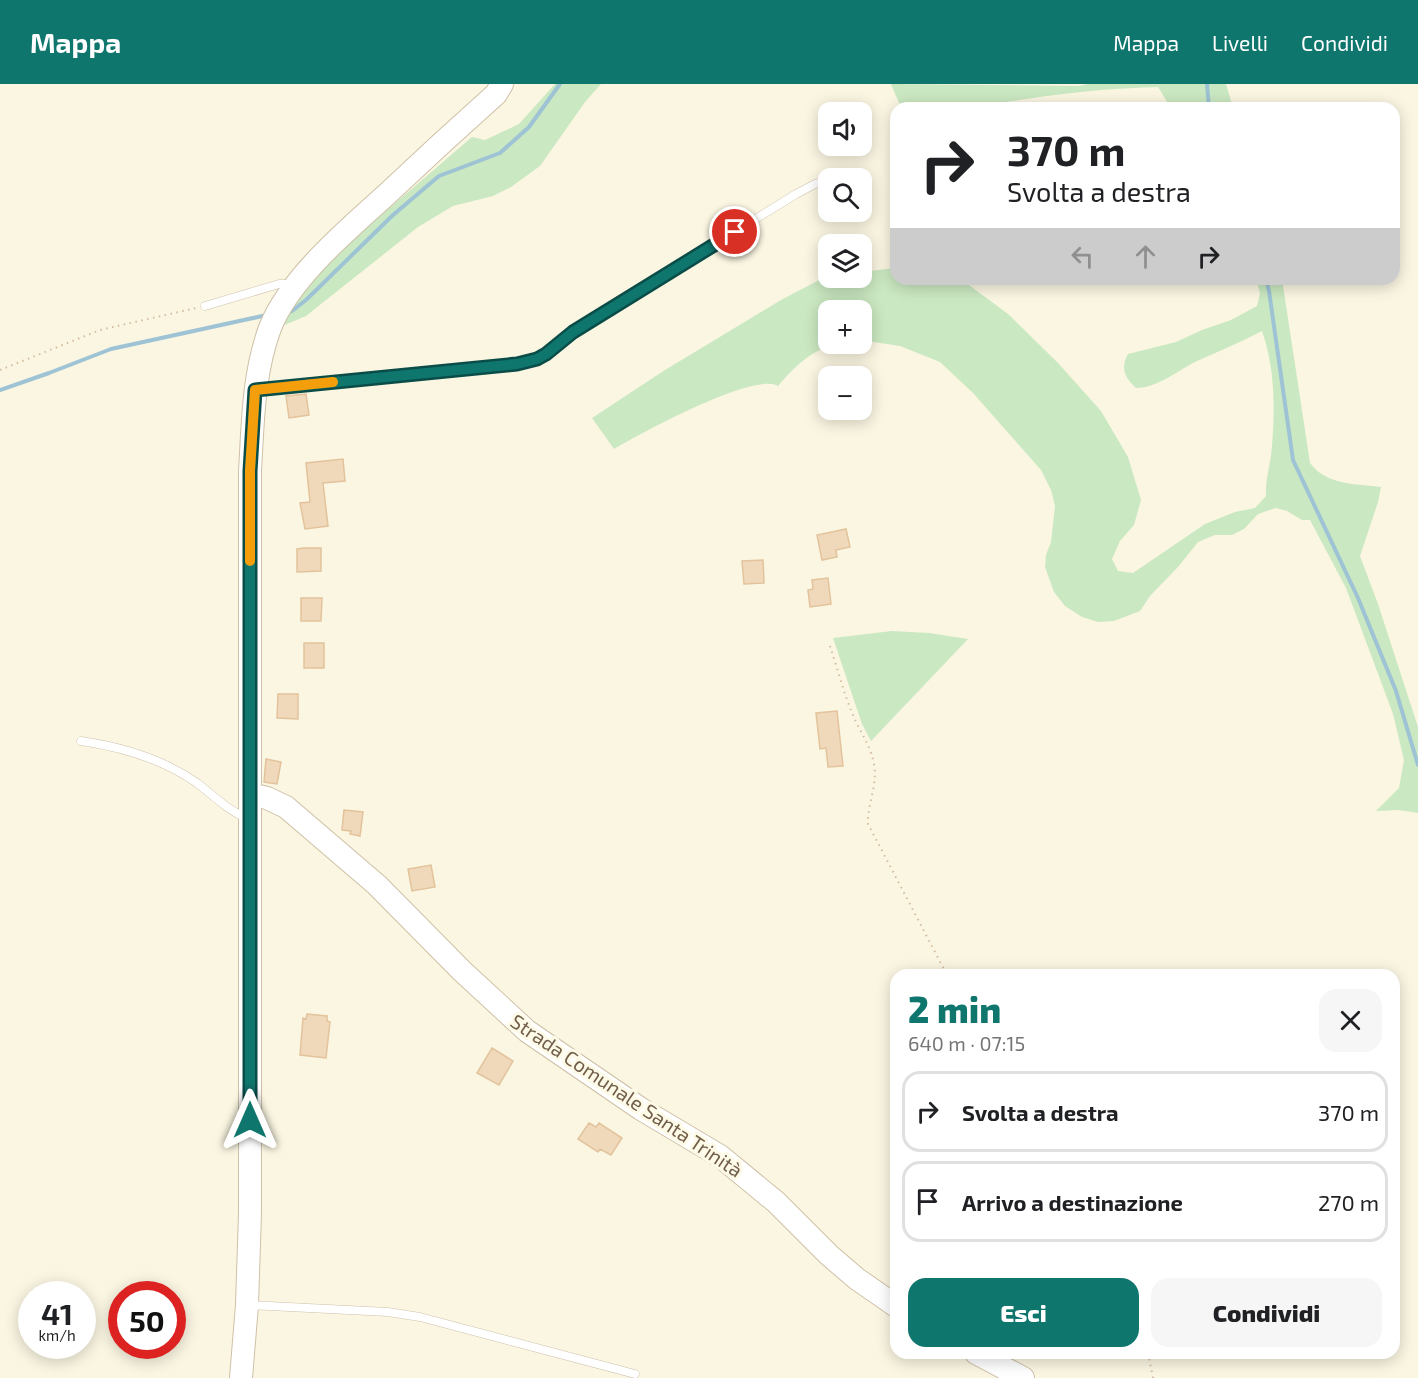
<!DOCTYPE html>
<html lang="it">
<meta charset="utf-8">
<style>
:root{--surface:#fff;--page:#f6f6f6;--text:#202124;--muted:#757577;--line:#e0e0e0;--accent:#0f766e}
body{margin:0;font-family:"Exo 2",sans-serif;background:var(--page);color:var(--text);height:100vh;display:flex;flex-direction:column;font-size:22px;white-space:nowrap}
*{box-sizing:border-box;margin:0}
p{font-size:20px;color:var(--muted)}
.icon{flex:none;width:33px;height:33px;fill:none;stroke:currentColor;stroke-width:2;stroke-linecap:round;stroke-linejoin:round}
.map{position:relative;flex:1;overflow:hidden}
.details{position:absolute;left:890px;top:885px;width:510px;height:390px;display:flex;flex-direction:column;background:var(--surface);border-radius:18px;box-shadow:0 3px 15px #0003}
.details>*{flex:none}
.hud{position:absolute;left:890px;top:18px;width:510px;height:183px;border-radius:18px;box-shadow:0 3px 15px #0003;background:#fff;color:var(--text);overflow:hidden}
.buttons{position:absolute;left:818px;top:18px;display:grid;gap:12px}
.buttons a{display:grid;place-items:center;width:54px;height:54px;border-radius:12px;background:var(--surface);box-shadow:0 3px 15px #0003;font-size:30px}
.speed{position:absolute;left:18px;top:1197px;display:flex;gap:12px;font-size:30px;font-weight:700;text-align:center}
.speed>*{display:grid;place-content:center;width:78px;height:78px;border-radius:50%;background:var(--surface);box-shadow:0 3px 15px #0003;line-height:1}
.speed small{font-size:15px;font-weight:400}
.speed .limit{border:9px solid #d22;background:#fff;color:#111}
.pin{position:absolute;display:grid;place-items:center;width:51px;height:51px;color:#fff;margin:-26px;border:3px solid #fff;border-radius:50%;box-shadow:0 2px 6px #0007}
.me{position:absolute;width:66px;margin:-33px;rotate:0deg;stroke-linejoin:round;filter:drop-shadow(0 0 4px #0008)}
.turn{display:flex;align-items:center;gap:21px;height:126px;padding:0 18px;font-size:27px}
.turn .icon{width:78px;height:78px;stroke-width:2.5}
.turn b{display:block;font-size:42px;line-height:51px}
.lanes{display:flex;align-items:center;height:57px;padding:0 18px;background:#0003;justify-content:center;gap:30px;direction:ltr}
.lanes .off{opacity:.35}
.round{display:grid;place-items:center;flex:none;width:63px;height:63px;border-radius:18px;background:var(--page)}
.head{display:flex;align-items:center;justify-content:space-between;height:102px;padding:0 18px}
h1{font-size:36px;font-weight:800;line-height:45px;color:var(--accent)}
.action{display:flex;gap:12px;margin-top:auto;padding:12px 18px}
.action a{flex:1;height:69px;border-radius:18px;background:var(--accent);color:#fff;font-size:24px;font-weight:800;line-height:69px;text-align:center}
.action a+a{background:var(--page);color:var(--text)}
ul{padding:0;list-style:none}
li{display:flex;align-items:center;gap:18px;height:81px;margin:0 12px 9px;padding:0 6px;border:3px solid var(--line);border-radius:18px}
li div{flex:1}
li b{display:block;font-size:22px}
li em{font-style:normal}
header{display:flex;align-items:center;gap:36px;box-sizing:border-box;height:84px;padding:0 30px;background:var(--accent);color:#fff}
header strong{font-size:28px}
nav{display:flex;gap:33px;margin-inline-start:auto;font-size:21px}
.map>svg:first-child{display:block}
.green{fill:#cae8c1}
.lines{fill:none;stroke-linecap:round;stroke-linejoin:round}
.stream{stroke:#9ec3d5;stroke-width:4}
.building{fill:#f0d9bb;stroke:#e2c39c;stroke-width:1.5}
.lane-casing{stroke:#cec1ac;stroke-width:9}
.secondary-casing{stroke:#cfc0a7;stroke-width:24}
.path{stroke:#d4bd9e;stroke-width:2;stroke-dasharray:1.5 4.5;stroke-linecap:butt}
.lane{stroke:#fff;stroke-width:8}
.secondary{stroke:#fff;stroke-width:22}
.route-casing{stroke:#0a4d48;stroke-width:15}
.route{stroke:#0f766e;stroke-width:10}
.slow{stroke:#f59e0b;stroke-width:10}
.labels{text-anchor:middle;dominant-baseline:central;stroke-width:6;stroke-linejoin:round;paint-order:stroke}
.street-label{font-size:20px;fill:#725f49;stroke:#fefae8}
</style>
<header>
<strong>Mappa</strong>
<nav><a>Mappa</a><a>Livelli</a><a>Condividi</a></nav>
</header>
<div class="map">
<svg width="1418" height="1294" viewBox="0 0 1418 1294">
<rect width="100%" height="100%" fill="#fbf6e2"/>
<path class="green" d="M555 0H601L585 18 540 82 511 103 493 112 453 122 418 143 306 232 282 242C307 195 347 161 387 126 415 102 443 78 472 53L485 56 519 40Z
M891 0 1079 2 1088 0H1226L1233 24H1171L1158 3C1120 4 1084 7 1047 12 1003 18 942 30 899 19Z
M895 184 896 195H961L1008 230 1058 279 1101 327 1128 373 1141 416 1134 441 1120 457 1112 475 1118 487 1133 489 1205 440 1235 428 1255 424 1266 412C1265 395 1271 379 1272 362 1275 322 1275 285 1262 247 1241 258 1219 267 1197 277 1178 286 1158 304 1136 304 1125 294 1120 284 1128 270L1176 258 1202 246 1231 236 1257 222 1260 209 1256 195H1282L1310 379C1326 401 1356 400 1381 403L1378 418 1360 472 1378 520 1418 643V729L1399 726 1376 727 1399 704 1404 676 1393 630 1346 504 1310 436H1302L1287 427 1276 424 1258 430 1244 445 1232 451H1215L1198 458 1178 483 1150 512 1140 527 1114 537 1098 538 1082 533 1065 522 1054 508 1045 483 1046 471 1051 458 1055 422 1051 406 1041 386 973 309 940 278 900 262 861 256V226H828V260H839C813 264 794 283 778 302 755 287 639 350 614 365L592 334 665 286 781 216 821 195 861 194V188Z
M892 547 929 549 968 555 871 657 862 640 833 554Z"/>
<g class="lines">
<path class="stream" d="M1207 0 1209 24
M1266 195 1269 207 1293 376 1358 514 1396 607 1418 681
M287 228 292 227 306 216 393 131 439 92 500 69 529 43 560 0
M0 306 49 289 111 265 267 231"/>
</g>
<path class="building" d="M306 310 309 331 289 334 286 312Z
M343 375 345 397 323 399 328 442 305 445 300 419 310 418 306 379Z
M846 445 850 463 836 466 837 473 822 476 817 451Z
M304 464H321V487L297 488V465Z
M763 476 764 499 744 500 742 477Z
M828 494 831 520 810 523 808 506 813 505 812 496Z
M301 514H322L321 537H301Z
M304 559H324V584H304Z
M278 610H298V635L277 634Z
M837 627 843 682 828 683 826 664 820 665 816 629Z
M266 675 281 678 277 700 264 698Z
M344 726 363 728 360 752 350 750 351 747 342 746Z
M431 781 435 803 412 807 408 785Z
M307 930 327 932V937L330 938 326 974 300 971 303 934 306 935Z
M492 964 513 977 499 1001 477 989Z
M589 1039 596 1043 599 1039 622 1054 611 1071 600 1065 598 1068 578 1055Z"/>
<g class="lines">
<defs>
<path id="lane" d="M835 94H838
M205 222 279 200H291
M259 305 517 280C546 273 550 265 573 248L796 110 815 100 828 96
M81 657C122 663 163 675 197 699 213 711 227 726 246 734
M248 1221 388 1228 420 1233 635 1290"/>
<path id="secondary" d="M250 710 267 714 286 723 377 801 462 887 527 947 641 1025 720 1072 776 1118 829 1171 857 1195 896 1222
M976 1269 1023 1294
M241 1294 247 1221 250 1129V387C253 338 253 290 270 244 289 195 347 146 386 111 422 77 459 43 496 10L502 0"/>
</defs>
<use href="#lane" class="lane-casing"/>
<use href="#secondary" class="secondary-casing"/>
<path class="path" d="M0 286 100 246 196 224
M830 562C838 587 845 614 856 638 863 652 871 664 874 680 878 702 867 720 868 740L947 891
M1148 1269 1153 1294"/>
<use href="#lane" class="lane"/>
<use href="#secondary" class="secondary"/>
</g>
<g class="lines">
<defs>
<path id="route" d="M250 1036V387L255 306 517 280 537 275 546 270 573 248 735 148"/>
</defs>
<use href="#route" class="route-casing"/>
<use href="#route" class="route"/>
<path class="slow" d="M250 477V387L255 306 333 298"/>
</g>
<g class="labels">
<g class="street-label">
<text transform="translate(627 1011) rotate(34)">Strada Comunale Santa Trinità</text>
</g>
</g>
</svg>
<div class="buttons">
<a><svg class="icon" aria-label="sound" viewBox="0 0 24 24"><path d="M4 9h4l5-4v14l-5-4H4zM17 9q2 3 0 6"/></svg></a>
<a><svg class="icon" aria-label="search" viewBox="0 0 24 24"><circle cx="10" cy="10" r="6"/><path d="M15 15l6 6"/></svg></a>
<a><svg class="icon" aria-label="layers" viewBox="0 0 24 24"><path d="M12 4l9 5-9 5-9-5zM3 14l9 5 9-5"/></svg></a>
<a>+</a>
<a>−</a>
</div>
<div class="speed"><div>41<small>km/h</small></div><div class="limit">50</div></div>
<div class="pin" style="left:735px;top:148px;background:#d93025"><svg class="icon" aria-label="arrive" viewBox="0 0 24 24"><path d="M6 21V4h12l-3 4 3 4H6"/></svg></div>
<svg class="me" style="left:250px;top:1036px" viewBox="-20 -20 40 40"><path d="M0-17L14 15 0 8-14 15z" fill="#0f766e" stroke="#fff" stroke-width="4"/></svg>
<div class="hud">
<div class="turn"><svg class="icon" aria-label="right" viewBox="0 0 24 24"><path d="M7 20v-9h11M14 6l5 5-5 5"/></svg><div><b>370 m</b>Svolta a destra</div></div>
<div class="lanes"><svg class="icon off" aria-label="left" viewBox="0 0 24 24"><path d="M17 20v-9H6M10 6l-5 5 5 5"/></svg><svg class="icon off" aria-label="ahead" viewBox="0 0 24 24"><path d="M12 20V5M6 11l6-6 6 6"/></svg><svg class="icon" aria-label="right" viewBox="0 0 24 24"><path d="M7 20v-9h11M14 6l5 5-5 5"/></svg></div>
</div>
<section class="details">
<div class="head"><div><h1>2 min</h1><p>640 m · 07:15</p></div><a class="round"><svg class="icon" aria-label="close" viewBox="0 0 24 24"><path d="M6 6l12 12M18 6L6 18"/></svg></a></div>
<ul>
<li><svg class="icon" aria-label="right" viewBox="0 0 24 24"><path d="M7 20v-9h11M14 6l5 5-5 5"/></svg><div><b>Svolta a destra</b></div><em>370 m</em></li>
<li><svg class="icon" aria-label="arrive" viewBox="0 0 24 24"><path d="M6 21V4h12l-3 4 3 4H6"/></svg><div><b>Arrivo a destinazione</b></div><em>270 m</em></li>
</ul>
<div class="action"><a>Esci</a><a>Condividi</a></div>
</section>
</div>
